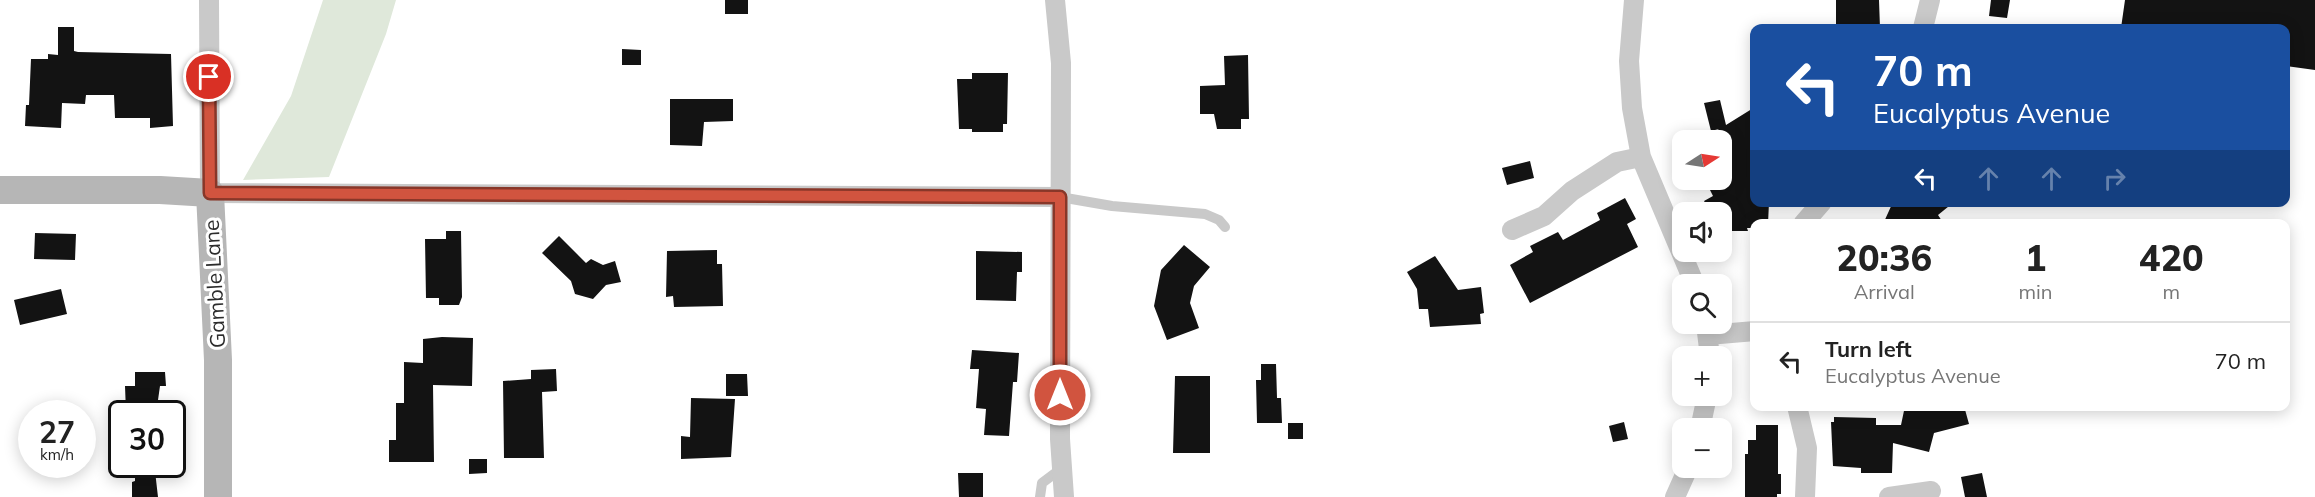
<!DOCTYPE html>
<meta charset="utf-8">
<style>
:root{--surface:#fff;--page:#f2f2f2;--text:#222;--muted:#767676;--line:#e0e0e0}
body{margin:0;font-family:Mulish,sans-serif;background:var(--page);color:var(--text);height:100vh;display:flex;flex-direction:column;font-size:22px;white-space:nowrap}
*{box-sizing:border-box;margin:0}
p{font-size:20px;color:var(--muted)}
.icon{flex:none;width:33px;height:33px;fill:none;stroke:currentColor;stroke-width:2;stroke-linecap:round;stroke-linejoin:round}
.map{position:relative;flex:1;overflow:hidden}
.drawer{position:absolute;left:1750px;top:219px;width:540px;height:192px;display:flex;flex-direction:column;background:var(--surface);border-radius:12px;box-shadow:0 3px 15px #0003}
.drawer>*{flex:none}
.hud{position:absolute;left:1750px;top:24px;width:540px;height:183px;border-radius:12px;box-shadow:0 3px 15px #0003;background:#1a4fa0;color:#fff;overflow:hidden}
.needle{width:39px;rotate:78deg}
.controls{position:absolute;left:1672px;top:130px;display:grid;gap:12px}
.controls a{display:grid;place-items:center;width:60px;height:60px;border-radius:12px;background:var(--surface);box-shadow:0 3px 15px #0003;font-size:30px}
.speed{position:absolute;left:18px;top:400px;display:flex;gap:12px;font-size:30px;font-weight:700;text-align:center}
.speed>*{display:grid;place-content:center;width:78px;height:78px;border-radius:50%;background:var(--surface);box-shadow:0 3px 15px #0003;line-height:1}
.speed small{font-size:15px;font-weight:400}
.speed .limit{border:3px solid #111;border-radius:9px;background:#fff;color:#111}
.pin{position:absolute;display:grid;place-items:center;width:51px;height:51px;color:#fff;margin:-26px;border:3px solid #fff;border-radius:50%;box-shadow:0 2px 6px #0007}
.me{position:absolute;width:66px;margin:-33px;rotate:0deg;stroke-linejoin:round;filter:drop-shadow(0 0 4px #0008)}
.turn{display:flex;align-items:center;gap:21px;height:126px;padding:0 24px;font-size:27px}
.turn .icon{width:78px;height:78px;stroke-width:2.5}
.turn b{display:block;font-size:42px;line-height:51px}
.lanes{display:flex;align-items:center;height:57px;padding:0 24px;background:#0003;justify-content:center;gap:30px;direction:ltr}
.lanes .off{opacity:.35}
.eta{display:flex;justify-content:space-evenly;align-items:center;height:102px;text-align:center}
.eta b{font-size:36px;font-weight:800;line-height:42px}
ul{padding:0;list-style:none}
li{display:flex;align-items:center;gap:18px;height:78px;padding:0 24px;border-top:2px solid var(--line)}
li div{flex:1}
li b{display:block;font-size:22px}
li em{font-style:normal}
.map>svg:first-child{display:block}
.green{fill:#dfe8da}
.building{fill:#131313}
.lines{fill:none;stroke-linecap:round;stroke-linejoin:round}
.lane{stroke:#c9c9c9;stroke-width:10}
.street{stroke:#c9c9c9;stroke-width:20}
.secondary{stroke:#b6b6b6;stroke-width:28}
.route-casing{stroke:#883729;stroke-width:15}
.route{stroke:#d1543f;stroke-width:10}
.labels{text-anchor:middle;dominant-baseline:central;stroke-width:6;stroke-linejoin:round;paint-order:stroke}
.street-label{font-size:21px;fill:#2c2c2c;stroke:#fff}
</style>
<div class="map">
<svg width="2315" height="497" viewBox="0 0 2315 497">
<rect width="100%" height="100%" fill="#fff"/>
<path class="green" d="M323 0H396L386 34 329 177 243 180 291 96Z"/>
<path class="building" d="M725 0H748V14H725Z
M1836 0H1879L1880 28H1836Z
M1991 0H2010L2007 18 1989 16Z
M2125 0H2315V70L2286 66V28H2121Z
M58 27H74V51L78 52 171 54 173 126 150 128V118H115L114 95H86L85 104 62 103 61 128 25 126 26 105H29L31 59H48V54L58 55Z
M622 49 641 50V65H622Z
M1248 55 1249 119H1241V129H1217L1214 114H1200V86L1225 85 1224 56Z
M972 73H1008L1007 124H1003V132H972V129H959L957 79H972Z
M670 99H733V121L704 122 702 146 670 145Z
M1720 100 1726 125 1755 107V202H1769L1768 224H1755V228H1747L1748 231H1722V213H1711L1704 201 1713 196 1705 180H1722V141H1699L1719 129 1711 131 1704 103Z
M1530 161 1534 178 1507 185 1502 168Z
M1625 198 1636 219 1627 224 1638 247 1530 303 1510 265 1533 252 1530 246 1558 232 1563 240 1600 220 1597 213Z
M1893 202H1954L1938 215 1944 224H1883Z
M446 231H461L462 297 459 305H439V298H426L425 239H446Z
M35 233 76 234 75 260 34 259Z
M559 236 586 263 591 259 603 265 615 261 621 282 606 285 593 299 575 294 571 281 542 253Z
M1184 245 1210 267 1194 286 1190 303 1199 328 1167 340 1154 306 1161 270Z
M717 250V264H722L723 306 674 307 673 296 666 297 667 251Z
M976 251 1022 252V272H1017L1016 301 976 300Z
M1435 256 1458 290 1481 287 1484 313 1480 314 1481 324 1430 327 1428 309H1419L1417 289 1407 272Z
M61 289 67 314 20 325 14 300Z
M442 337 473 338 472 386 433 385 434 462H389V440H396V403H404V362L423 363V339Z
M972 350 1019 353 1017 382H1013L1009 436 984 435 986 409 976 408 979 369H970Z
M1261 364H1276L1277 398H1281L1282 423H1257L1256 380H1261Z
M556 369 557 391 542 392 544 458H504L503 381 531 379V370Z
M135 372H165L166 386H160L156 414 126 412 125 386H135Z
M726 374H747L748 396H726Z
M1175 376H1210V453H1173Z
M691 398 735 399 731 457 681 459V436L690 437Z
M1905 406H1964L1969 424 1934 433 1929 452 1893 443 1892 473H1861V468L1833 466 1831 422H1834V417L1876 418V425H1901Z
M1624 422 1628 439 1613 442 1609 426Z
M1288 423H1303V439H1288Z
M1756 425H1778V474H1781V494H1777V497H1745V454H1748V440H1756Z
M469 459H487V473L469 474Z
M135 471H155L158 497H132V482L135 481Z
M958 473H983V497H959Z
M1982 473 1987 497H1965L1961 477Z"/>
<g class="lines">
<path class="lane" d="M1060 197 1112 206 1205 214 1219 220 1225 227
M1040 497 1042 483 1062 468"/>
<path class="street" d="M209 0 210 193 1060 197
M1055 0 1061 63 1060 439 1064 497
M1634 0 1629 61 1632 108 1641 157 1695 285
M1923 28 1930 0
M1803 224 1822 202
M1512 230 1544 216 1572 191 1617 162 1641 157
M1706 324 1710 357
M1708 335 1755 331
M1797 406 1807 448 1805 497
M1700 429 1707 396
M1675 497 1688 468
M1889 497 1931 491"/>
<path class="secondary" d="M0 190H160L210 193 218 360V497"/>
</g>
<g class="lines">
<defs>
<path id="route" d="M209 77 210 193 1060 197V395"/>
</defs>
<use href="#route" class="route-casing"/>
<use href="#route" class="route"/>
</g>
<g class="labels">
<g class="street-label">
<text transform="translate(214 284) rotate(-93)">Gamble Lane</text>
</g>
</g>
</svg>
<div class="controls">
<a><svg class="needle" viewBox="-14 -14 28 28"><path d="M0-13l5 13h-10z" fill="#e53935"/><path d="M0 13l5-13h-10z" fill="#767676"/></svg></a>
<a><svg class="icon" aria-label="sound" viewBox="0 0 24 24"><path d="M4 9h4l5-4v14l-5-4H4zM17 9q2 3 0 6"/></svg></a>
<a><svg class="icon" aria-label="search" viewBox="0 0 24 24"><circle cx="10" cy="10" r="6"/><path d="M15 15l6 6"/></svg></a>
<a>+</a>
<a>−</a>
</div>
<div class="speed"><div>27<small>km/h</small></div><div class="limit">30</div></div>
<div class="pin" style="left:209px;top:77px;background:#d93025"><svg class="icon" aria-label="arrive" viewBox="0 0 24 24"><path d="M6 21V4h12l-3 4 3 4H6"/></svg></div>
<svg class="me" style="left:1060px;top:395px" viewBox="-20 -20 40 40"><circle r="17" fill="#d1543f" stroke="#fff" stroke-width="3"/><path d="M0-11L8 9 0 5-8 9z" fill="#fff"/></svg>
<div class="hud">
<div class="turn"><svg class="icon" aria-label="left" viewBox="0 0 24 24"><path d="M17 20v-9H6M10 6l-5 5 5 5"/></svg><div><b>70 m</b>Eucalyptus Avenue</div></div>
<div class="lanes"><svg class="icon" aria-label="left" viewBox="0 0 24 24"><path d="M17 20v-9H6M10 6l-5 5 5 5"/></svg><svg class="icon off" aria-label="ahead" viewBox="0 0 24 24"><path d="M12 20V5M6 11l6-6 6 6"/></svg><svg class="icon off" aria-label="ahead" viewBox="0 0 24 24"><path d="M12 20V5M6 11l6-6 6 6"/></svg><svg class="icon off" aria-label="right" viewBox="0 0 24 24"><path d="M7 20v-9h11M14 6l5 5-5 5"/></svg></div>
</div>
<section class="drawer">
<div class="eta">
<div><b>20:36</b><p>Arrival</p></div>
<div><b>1</b><p>min</p></div>
<div><b>420</b><p>m</p></div>
</div>
<ul>
<li><svg class="icon" aria-label="left" viewBox="0 0 24 24"><path d="M17 20v-9H6M10 6l-5 5 5 5"/></svg><div><b>Turn left</b><p>Eucalyptus Avenue</p></div><em>70 m</em></li>
</ul>
</section>
</div>
